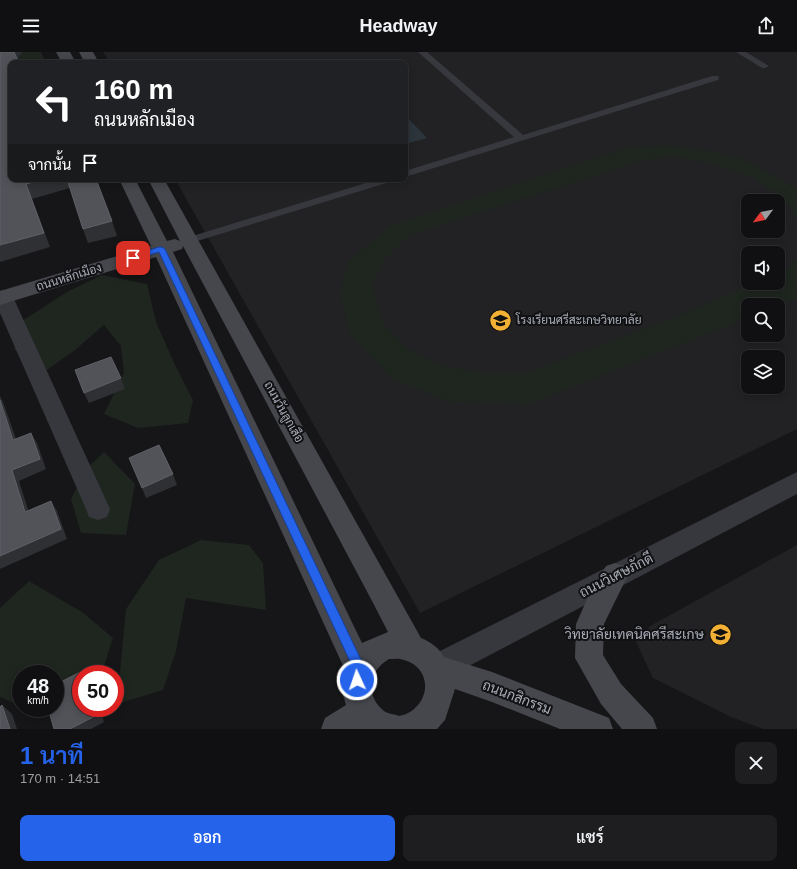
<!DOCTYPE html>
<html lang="th">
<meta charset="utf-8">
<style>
:root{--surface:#101012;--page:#1e1e20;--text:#f1f3f6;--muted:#9c9d9f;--line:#303032;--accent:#2563eb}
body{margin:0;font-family:Arial,Sarabun,sans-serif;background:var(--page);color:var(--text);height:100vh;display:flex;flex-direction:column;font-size:15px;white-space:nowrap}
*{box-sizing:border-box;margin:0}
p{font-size:13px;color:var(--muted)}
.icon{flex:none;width:22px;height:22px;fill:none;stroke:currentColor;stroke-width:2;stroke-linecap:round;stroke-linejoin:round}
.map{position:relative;height:677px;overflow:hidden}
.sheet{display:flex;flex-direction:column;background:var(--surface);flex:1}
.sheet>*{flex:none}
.top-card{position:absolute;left:8px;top:8px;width:400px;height:122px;border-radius:8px;box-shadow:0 2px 10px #0003,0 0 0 1px var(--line);background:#202124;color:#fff;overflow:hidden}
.needle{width:26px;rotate:238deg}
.controls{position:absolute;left:741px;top:142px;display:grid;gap:8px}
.controls a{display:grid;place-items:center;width:44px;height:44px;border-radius:8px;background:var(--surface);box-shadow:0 2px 10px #0003,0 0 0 1px var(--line);font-size:20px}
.speed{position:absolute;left:12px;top:613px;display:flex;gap:8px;font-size:20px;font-weight:700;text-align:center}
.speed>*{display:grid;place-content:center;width:52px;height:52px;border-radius:50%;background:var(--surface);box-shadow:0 2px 10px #0003,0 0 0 1px var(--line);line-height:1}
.speed small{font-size:10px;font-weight:400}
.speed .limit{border:6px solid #d22;background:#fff;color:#111}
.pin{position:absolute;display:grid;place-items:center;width:34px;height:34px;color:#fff;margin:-17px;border-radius:8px;box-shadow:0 2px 6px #0006}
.me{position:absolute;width:44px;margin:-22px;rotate:357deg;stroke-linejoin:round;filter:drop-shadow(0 0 3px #0008)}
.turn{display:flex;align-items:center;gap:14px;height:84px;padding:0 20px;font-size:18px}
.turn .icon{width:52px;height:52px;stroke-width:2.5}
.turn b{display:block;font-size:28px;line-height:34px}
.then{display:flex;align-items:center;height:38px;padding:0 20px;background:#0003;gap:8px;font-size:15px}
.round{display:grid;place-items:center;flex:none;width:42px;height:42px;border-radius:8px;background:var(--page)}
.head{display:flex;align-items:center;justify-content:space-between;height:68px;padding:0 20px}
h1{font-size:24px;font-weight:600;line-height:30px;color:var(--accent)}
.action{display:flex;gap:8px;margin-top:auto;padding:8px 20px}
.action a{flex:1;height:46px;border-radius:8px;background:var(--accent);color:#fff;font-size:16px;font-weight:600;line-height:46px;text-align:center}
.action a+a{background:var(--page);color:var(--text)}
header{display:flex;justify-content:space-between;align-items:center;height:52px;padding:0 20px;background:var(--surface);font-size:18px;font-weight:600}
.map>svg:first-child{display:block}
.built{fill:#222225;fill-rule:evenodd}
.green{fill:#1e261f}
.water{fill:#2c353c}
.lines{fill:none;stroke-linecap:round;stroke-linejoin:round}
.lane{fill:#37383d;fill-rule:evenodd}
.street{fill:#37383d;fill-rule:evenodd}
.secondary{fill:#45474d;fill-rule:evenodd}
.shaded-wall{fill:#2f3033}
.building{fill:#525359;stroke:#5f6168}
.route{fill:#2563eb;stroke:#184099}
.labels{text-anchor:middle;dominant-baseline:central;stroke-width:4;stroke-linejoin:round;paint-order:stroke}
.street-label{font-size:12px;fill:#a8adb8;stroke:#111113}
.poi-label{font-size:12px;fill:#a8adb8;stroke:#111113;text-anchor:start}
.near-street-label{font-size:14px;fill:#a8adb8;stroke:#111113}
.near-poi-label{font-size:14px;fill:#a8adb8;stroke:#111113;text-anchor:end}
</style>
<header><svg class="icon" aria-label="menu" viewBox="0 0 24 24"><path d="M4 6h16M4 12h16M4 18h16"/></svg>Headway<svg class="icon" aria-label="share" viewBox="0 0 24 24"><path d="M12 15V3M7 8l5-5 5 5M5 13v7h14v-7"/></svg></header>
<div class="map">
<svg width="797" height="677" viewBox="0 0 797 677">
<rect width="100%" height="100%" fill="#161618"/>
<path class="built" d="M103 0H797V377L420 561 175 127H405V11H110ZM748 149H778V179H748ZM748 201H778V231H748ZM748 253H778V283H748ZM748 305H778V335H748Z
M797 493V677H763L731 665 653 626 636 590 650 574Z"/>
<path class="green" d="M0 0H41L46 11H11Z
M669 93 710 99 743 107 795 135 797 137V168L787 150 754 126 710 111 674 105 644 108 408 184 384 208 373 230 375 245 383 271 408 297 440 313 482 321H525L670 267 755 231H778V221L787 218 797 206V247L778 254 748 253V266L529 352 451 350 392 327 350 283 340 243 348 210 391 173 630 95Z
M102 223 147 232 156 270 176 315 193 348 188 371 138 376 104 362 124 321 121 294 104 273 75 298 41 322 14 297 22 269 67 240Z
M104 400 135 432 126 483 81 481 71 447 87 416Z
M201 488 249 493 263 511 266 558 186 546 176 599 163 638 117 652 126 557 159 508Z
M29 529 82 560 113 586 102 620 98 622H81L55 639V622H21V652L18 653 0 645V556Z"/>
<path class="water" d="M405 63 427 86 405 92Z"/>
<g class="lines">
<path class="lane" d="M418 0H427L523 83 712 24H718L719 26 718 28 405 125V119L514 85Z
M736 0H746L769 14 765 16H762Z
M379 127H394L393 129 194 190 190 191 185 188 186 186Z"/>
<path class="street" d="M3 238 10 240 13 245 110 457 107 465 98 468 89 465 86 457 0 261V239Z
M797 420V442L446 626 436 630 426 626 422 616 426 606Z"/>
<path class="secondary" d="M56 0H70L76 11H62Z
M79 0H93L99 11H85Z
M119 127H135L167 189 175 187 180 189 148 127H164L421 586C431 590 439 596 444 605L492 620 609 666 613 677H560L492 650 455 637 445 668 437 677H321L325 666 346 653 341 636 345 618 156 205 0 253V239L151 194ZM183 194 371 547 388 580 362 591 173 200 182 197ZM389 607C394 607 399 606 404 608 430 615 432 646 410 660 407 662 403 663 399 664 394 662 388 662 384 659 365 644 368 619 389 607Z
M615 511 624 514 628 523 604 572 603 603 621 632 653 666 657 677H622L601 652 575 606 576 572 588 545 606 514Z"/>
</g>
<path class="shaded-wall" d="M14 0H22L17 8Z
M45 127H67L70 136 32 147 50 195 0 210V193L26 132Z
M112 169 117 184 88 191 83 177Z
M121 326 125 337 89 351 84 341Z
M0 344 3 350 20 398 13 388 0 348Z
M31 381 37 391 46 417 19 429 32 470 25 460 12 418Z
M173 422 177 433 146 446 142 436Z
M51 449 57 459 67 487 0 517V504Z
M2 653 12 662 17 677H10Z
M95 656H99L104 670 91 677H70Z"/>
<path class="building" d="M0 0H14L19 11H11V127H45L26 132 44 181 0 193Z
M67 127H96L112 169 83 177Z
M111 305 121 326 84 341 75 318Z
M0 348 13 388 31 381 40 407 12 418 25 460 51 449 61 477 0 504Z
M159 393 173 422 142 436 129 406Z
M84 618 85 622H81V656H95L97 663 70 677H54L48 656H55V633Z
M2 653 10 677H0V655Z"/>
<path class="route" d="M159 195H162L165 197 364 614 366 618 361 632 357 634 353 632 351 628 354 618 159 200 133 208 129 206 130 204Z"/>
<defs>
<symbol id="school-disc" viewBox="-11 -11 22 22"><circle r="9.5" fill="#f2b134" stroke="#111113"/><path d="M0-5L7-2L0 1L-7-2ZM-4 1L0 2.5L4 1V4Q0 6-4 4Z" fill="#111"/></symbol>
<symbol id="university-disc" viewBox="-11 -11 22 22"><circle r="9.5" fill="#f2b134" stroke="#111113"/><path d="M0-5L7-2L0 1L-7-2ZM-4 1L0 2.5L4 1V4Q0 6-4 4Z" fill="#111"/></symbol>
</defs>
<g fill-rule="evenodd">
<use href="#school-disc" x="488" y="256" width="25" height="25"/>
<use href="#university-disc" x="708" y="570" width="25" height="25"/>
</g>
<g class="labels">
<g class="street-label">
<text transform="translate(69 225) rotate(-17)">ถนนหลักเมือง</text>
<text transform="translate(284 360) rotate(61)">ถนนวันลูกเสือ</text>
</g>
<g class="poi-label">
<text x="516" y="268">โรงเรียนศรีสะเกษวิทยาลัย</text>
</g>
<g class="near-street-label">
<text transform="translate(616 523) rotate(-27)">ถนนวิเศษภักดี</text>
<text transform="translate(517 645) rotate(21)">ถนนกสิกรรม</text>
</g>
<g class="near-poi-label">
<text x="704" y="582">วิทยาลัยเทคนิคศรีสะเกษ</text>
</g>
</g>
</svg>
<div class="controls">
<a><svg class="needle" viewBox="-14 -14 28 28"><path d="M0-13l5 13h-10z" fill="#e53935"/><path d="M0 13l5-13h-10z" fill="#9c9d9f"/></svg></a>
<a><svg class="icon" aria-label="sound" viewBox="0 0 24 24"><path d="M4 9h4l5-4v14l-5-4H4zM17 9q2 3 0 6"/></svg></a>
<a><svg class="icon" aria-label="search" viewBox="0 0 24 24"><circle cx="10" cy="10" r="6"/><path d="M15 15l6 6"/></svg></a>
<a><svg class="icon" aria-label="layers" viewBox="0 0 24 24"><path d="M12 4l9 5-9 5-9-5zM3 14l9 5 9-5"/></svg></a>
</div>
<div class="speed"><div>48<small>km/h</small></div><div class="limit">50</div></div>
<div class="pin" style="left:133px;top:206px;background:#d93025"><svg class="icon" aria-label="arrive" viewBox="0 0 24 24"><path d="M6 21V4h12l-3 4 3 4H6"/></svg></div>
<svg class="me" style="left:357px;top:628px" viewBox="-20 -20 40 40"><circle r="17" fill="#2563eb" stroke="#fff" stroke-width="3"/><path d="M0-11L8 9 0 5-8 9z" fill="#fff"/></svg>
<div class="top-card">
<div class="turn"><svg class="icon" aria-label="left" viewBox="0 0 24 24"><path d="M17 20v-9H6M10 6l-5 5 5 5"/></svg><div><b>160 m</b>ถนนหลักเมือง</div></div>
<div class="then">จากนั้น<svg class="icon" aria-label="arrive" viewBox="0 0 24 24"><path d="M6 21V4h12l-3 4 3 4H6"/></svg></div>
</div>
</div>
<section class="sheet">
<div class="head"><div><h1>1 นาที</h1><p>170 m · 14:51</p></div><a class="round"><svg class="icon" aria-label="close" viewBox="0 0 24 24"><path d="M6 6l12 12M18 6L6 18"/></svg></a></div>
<div class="action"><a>ออก</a><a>แชร์</a></div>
</section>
